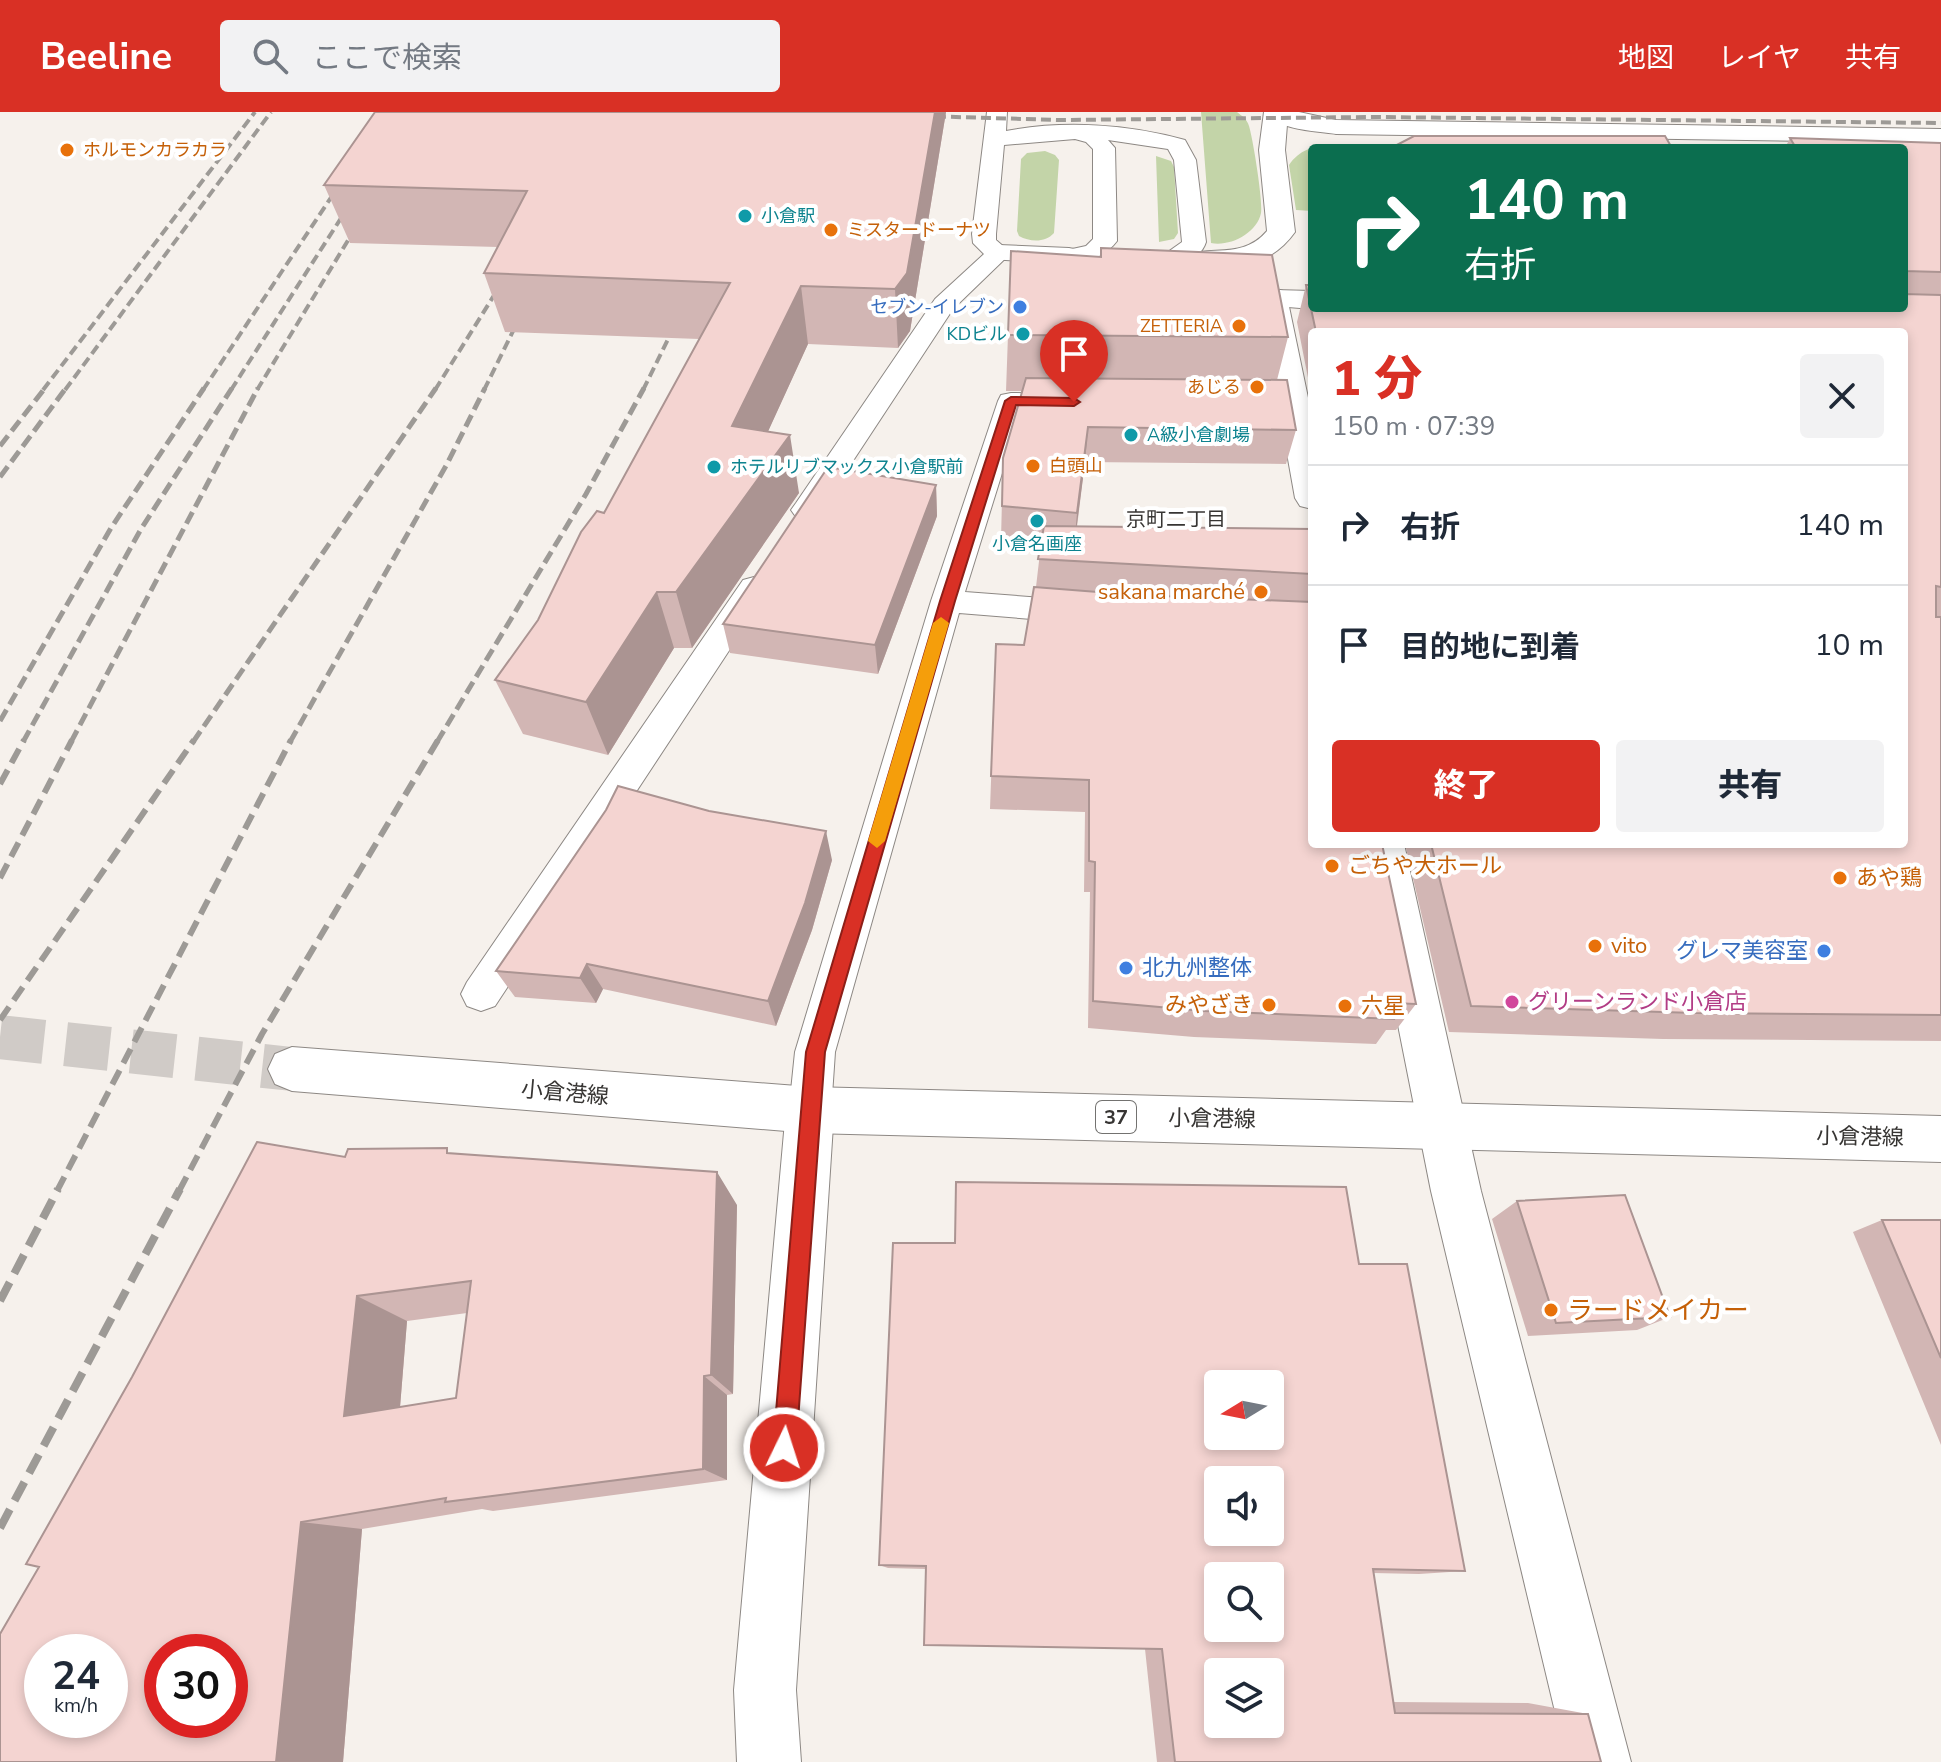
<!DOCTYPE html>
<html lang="ja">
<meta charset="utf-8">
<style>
:root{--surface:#fff;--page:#f2f2f3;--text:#1f2937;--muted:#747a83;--line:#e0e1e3;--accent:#d93025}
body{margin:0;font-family:"Nunito Sans","Noto Sans JP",sans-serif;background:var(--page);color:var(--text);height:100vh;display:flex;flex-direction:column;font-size:30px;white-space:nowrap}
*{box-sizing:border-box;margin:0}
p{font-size:26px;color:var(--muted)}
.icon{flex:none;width:44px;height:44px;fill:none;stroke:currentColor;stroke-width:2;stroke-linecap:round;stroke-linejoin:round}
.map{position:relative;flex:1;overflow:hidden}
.panel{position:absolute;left:1308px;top:216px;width:600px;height:520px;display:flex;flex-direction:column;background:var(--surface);border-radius:8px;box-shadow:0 4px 12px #0003}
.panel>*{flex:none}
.banner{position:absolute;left:1308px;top:32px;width:600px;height:168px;border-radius:8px;box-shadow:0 4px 12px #0003;background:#0b6e4f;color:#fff;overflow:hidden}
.needle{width:52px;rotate:260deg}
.buttons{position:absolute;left:1204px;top:1258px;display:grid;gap:16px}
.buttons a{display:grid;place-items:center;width:80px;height:80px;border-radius:8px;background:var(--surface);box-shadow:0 4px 12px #0003;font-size:40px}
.speed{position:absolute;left:24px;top:1522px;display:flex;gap:16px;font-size:40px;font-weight:700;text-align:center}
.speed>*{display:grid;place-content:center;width:104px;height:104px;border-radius:50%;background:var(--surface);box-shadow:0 4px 12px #0003;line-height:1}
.speed small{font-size:20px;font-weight:400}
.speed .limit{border:12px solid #d22;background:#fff;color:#111}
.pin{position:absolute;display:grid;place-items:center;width:68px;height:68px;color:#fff;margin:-82px -34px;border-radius:50% 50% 50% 0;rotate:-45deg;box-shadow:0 0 8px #0007}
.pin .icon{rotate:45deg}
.me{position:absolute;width:88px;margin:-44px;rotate:4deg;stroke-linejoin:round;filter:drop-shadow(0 0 6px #0008)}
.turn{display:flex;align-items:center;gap:28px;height:168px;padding:0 24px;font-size:36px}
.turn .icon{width:104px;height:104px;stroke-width:2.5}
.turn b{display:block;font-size:56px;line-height:68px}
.round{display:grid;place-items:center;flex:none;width:84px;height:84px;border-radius:8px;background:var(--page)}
.summary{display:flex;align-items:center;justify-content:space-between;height:136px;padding:0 24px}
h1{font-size:48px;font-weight:800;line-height:60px;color:var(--accent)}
.cta{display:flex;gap:16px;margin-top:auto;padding:16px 24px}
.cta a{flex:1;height:92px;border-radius:8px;background:var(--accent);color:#fff;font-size:32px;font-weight:800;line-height:92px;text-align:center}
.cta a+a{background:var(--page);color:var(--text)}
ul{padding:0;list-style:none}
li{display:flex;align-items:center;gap:24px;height:120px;padding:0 24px;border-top:2px solid var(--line)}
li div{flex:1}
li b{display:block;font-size:30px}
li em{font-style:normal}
header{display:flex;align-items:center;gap:48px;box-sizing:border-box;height:112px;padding:0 40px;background:var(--accent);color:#fff}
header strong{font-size:38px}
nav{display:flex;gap:44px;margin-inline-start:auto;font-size:28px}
.search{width:560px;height:72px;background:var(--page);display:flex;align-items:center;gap:20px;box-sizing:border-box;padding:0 28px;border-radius:8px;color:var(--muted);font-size:30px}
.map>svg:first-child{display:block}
.green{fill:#c3d4a8}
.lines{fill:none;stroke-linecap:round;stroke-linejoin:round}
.primary-tunnel{stroke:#d0cbc7;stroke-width:44;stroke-dasharray:44 22;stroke-linecap:butt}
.service-casing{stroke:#8d8884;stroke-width:2}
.pedestrian-casing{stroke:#8d8884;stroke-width:2}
.minor-casing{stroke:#8d8884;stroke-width:2}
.primary-casing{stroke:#8d8884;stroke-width:2}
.service{fill:#fff;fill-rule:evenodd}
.pedestrian{fill:#fff;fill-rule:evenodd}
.minor{fill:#fff;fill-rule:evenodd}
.primary{fill:#fff;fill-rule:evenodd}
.rail-far3{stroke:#9d9a96;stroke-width:4;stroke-dasharray:10 5;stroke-linecap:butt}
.rail-far2{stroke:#9d9a96;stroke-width:5;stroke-dasharray:13 6;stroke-linecap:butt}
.rail-far1{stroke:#9d9a96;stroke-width:6;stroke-dasharray:16 8;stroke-linecap:butt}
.rail{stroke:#9d9a96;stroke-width:8;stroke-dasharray:21 10;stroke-linecap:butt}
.wall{fill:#d2b6b4;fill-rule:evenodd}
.shaded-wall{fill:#ab9492}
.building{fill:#f4d4d1;stroke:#ab9492;stroke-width:2;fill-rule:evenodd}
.route{fill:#d93025;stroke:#8d1f18;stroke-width:2}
.slow{fill:#f59e0b}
.food-dot{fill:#e8710a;stroke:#fff;stroke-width:3}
.culture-dot{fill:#0f9aa8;stroke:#fff;stroke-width:3}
.shop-dot{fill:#3f7fe0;stroke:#fff;stroke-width:3}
.hotel-dot{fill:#d1479c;stroke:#fff;stroke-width:3}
.labels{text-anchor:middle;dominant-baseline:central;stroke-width:8;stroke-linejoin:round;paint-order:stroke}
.far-food-label{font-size:18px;fill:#c56008;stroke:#fff;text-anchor:start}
.far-culture-label{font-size:18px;fill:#0d838f;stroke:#fff;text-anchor:start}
.far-shop-label{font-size:18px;fill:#366cbe;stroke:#fff;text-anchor:end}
.far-neighbourhood-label{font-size:20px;fill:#373533;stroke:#fff}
.shield{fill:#fff;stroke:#737270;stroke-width:2}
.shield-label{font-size:20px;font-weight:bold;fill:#373533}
.food-label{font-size:22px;fill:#c56008;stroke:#fff;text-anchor:start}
.shop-label{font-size:22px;fill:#366cbe;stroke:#fff;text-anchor:end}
.hotel-label{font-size:22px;fill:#b23c85;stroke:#fff;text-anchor:start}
.street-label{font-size:22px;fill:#373533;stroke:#fff}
.near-food-label{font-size:26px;fill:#c56008;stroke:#fff;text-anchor:start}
</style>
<header>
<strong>Beeline</strong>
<div class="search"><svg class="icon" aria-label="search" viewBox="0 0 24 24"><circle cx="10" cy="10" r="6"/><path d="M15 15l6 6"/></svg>ここで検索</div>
<nav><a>地図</a><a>レイヤ</a><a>共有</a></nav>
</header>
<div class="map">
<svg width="1941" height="1650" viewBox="0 0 1941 1650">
<rect width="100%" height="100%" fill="#f6f1ec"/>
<path class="green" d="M1201 0H1237C1242 4 1247 7 1249 14 1253 27 1263 89 1261 101 1257 121 1230 135 1211 131Z
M1331 32H1361L1362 34 1312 36V99L1296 98 1289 53C1299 38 1313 34 1331 32Z
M1045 39 1055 43 1059 48 1054 121C1045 131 1030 130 1019 124L1017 119 1021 47 1027 41Z
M1156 44 1171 49 1174 55 1178 121 1174 127 1159 130Z"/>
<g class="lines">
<path class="primary-tunnel" d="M0 925 292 957"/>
<defs>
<path id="service" d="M987 0H1007L1006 19C1063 8 1129 12 1185 28L1196 48 1206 130C1201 147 1178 156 1162 152L1158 147 1182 130 1174 48 1168 37 1108 28 1115 36 1117 129C1105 145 1082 154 1063 149L1059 144 1063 139 1086 134 1093 127V37L1086 30 1075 27 1004 33 996 122V128L1011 141 953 197 816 405 806 408 796 405 791 398 796 391 935 187 984 142 973 131 972 122Z
M1011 281 1070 282 1080 284 1083 290 1080 296 1022 297 965 480 1082 489 1093 492 1098 500 1093 508 1082 511 959 501 835 940 831 998 825 1012 810 1018 795 1012 789 998 795 940 931 489 998 289 1001 283Z
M754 465 765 468 769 476 765 484 495 894 481 899 467 894 461 882 467 870 743 468Z"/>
<path id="pedestrian" d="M1275 178 1312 179V196H1314L1312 197 1265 193 1261 187 1265 181Z"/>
<path id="minor" d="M1264 0H1288L1285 38 1295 120C1271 154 1227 164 1188 154L1184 148 1188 142C1218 135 1245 145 1267 119L1259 38Z
M999 133 1069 136 1079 138 1083 144 1079 150 1069 152 989 147 985 141 989 135Z
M1273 176 1283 179 1287 185 1312 305V397L1300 394 1295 386 1259 185 1263 179Z
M1362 732H1404L1481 1079 1631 1650H1567L1431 1079Z
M810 975 827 982 834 998 796 1578 801 1650H737L734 1578 786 998 793 982Z"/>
<path id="primary" d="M1264 0H1299L1336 8 1941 17V31L1336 22C1315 19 1278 18 1264 0Z
M292 935 810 975 1941 1004V1050L810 1021 292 979 275 972 268 957 275 942Z"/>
</defs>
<use href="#service" class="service-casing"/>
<use href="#pedestrian" class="pedestrian-casing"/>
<use href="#minor" class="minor-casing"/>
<use href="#primary" class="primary-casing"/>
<use href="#service" class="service"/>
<use href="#pedestrian" class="pedestrian"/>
<use href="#minor" class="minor"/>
<use href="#primary" class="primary"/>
<path class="rail-far3" d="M921 4 1059 8 1375 5 1941 11
M43 278 255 0
M65 278 271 0
M203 278 342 69
M231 278 352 89
M257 278 361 107
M435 278 503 169
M484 278 523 199
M643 278 679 205"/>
<path class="rail-far2" d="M0 334 45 276
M0 365 66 276
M0 609 111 416 204 276
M23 630 141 417 232 276
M71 630 258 276
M193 630 436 276
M290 630 447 352 485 276
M437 630 586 382 644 276"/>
<path class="rail-far1" d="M0 672 24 628
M0 766 72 628
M0 908 194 628
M57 1079 291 628
M179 1079 262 922 438 628"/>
<path class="rail" d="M0 1189 58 1077
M0 1416 180 1077"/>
</g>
<path class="wall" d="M946 0 910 219 898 236 808 232 768 319 799 381 692 536H674L608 643 523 622 495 568 538 508 604 401 699 227 505 220 484 161 498 135 350 131 324 73Z
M1790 26 1941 31V929L1663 927 1449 920 1405 732H1904V220H1312V286L1297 210 1306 173 1904 196V36H1785Z
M1101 136 1288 225 1277 268 1296 318 1286 352 1085 350 1077 415 1312 417V732L1416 892 1396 918H1386L1376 932 1194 925 1088 916 1090 780H1084L1085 700 990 697 996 532 1024 533 1036 475 1041 432 1001 428 1003 346 1022 279H1006L1011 139 1101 145Z
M936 373 937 404 878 562 730 541 723 512Z
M832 748 812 818 776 914 603 877 596 891 515 885 496 859Z
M453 1041 737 1093 733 1282 727 1283V1368L493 1399 482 1397 362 1417 343 1650H0L39 1455 132 1265 345 1045ZM467 1201 456 1286 400 1295 407 1209Z
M1517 1089 1670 1205 1637 1218 1528 1224 1492 1107Z
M1882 1108H1941V1333L1853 1120Z
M1359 1152 1465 1459 1419 1462 1373 1461 1393 1590 1528 1591 1588 1602 1601 1650H1157L1145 1537 926 1457 888 1456 879 1453Z"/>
<path class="shaded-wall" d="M935 0H946L910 219 898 236 895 177Z
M801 174 808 232 744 372 732 314Z
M1088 315 1085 350 1074 435 1077 401Z
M790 323 799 381 692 536 676 480Z
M936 373 937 404 878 562 875 533Z
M657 480 674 536 608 643 586 590Z
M826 719 832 748 812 818 776 914 768 889Z
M587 852 603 877 596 891 580 866Z
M717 1060 737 1093 733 1282 711 1263Z
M357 1184 407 1209 398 1320 344 1304Z
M704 1264 727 1283V1368L703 1357Z
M301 1410 362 1417 343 1650H276Z"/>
<path class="building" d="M375 0H935L907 161 895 177 801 174 732 314 790 323 676 480H657L586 590 495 568 538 508 581 420 597 399 604 401 730 171 484 161 527 79 324 73Z
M1414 24H1665L1672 36H1391Z
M1790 26 1941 31V160L1904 159V36H1796Z
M1101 136 1272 143 1288 225 1008 223 1011 139 1101 145Z
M1306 173H1312V196H1904V182L1941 183V475L1936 474V505H1941V903L1695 901 1471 894 1431 732H1904V220H1316Z
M1026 266 1287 268 1296 318 1088 315 1077 401 1002 394 1003 346Z
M828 355 936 373 875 533 723 512Z
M1044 414 1312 417V462L1038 447Z
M1034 475 1136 483 1312 490V732H1382L1416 892 1392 891 1394 907 1204 899 1093 889 1095 750 1089 749V668L991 664 996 532 1024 533Z
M618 674 709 699 826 719 805 791 768 889 587 852 580 866 496 859 606 698Z
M257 1030 345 1045 348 1037 447 1036V1041L717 1060 711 1263 704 1264 703 1357 445 1390 446 1386 301 1410 276 1650H0V1522L39 1455 26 1452 132 1265ZM471 1169 456 1286 344 1304 357 1184ZM42 1540H110V1608H42ZM162 1540H230V1608H162Z
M956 1070 1346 1075 1359 1152H1407L1465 1459 1373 1457 1395 1601 1588 1602 1601 1650H1175L1162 1537 924 1533 926 1454 879 1453 893 1131H955ZM1218 1272H1270V1324H1218ZM1218 1368H1270V1420H1218ZM1218 1464H1270V1516H1218ZM1218 1560H1270V1612H1218Z
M1625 1083 1670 1205 1556 1211 1517 1089Z
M1882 1108H1941V1246Z"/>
<path class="route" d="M1011 285 1074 286 1080 290 1074 294 1016 293 955 489 825 940 796 1336 792 1345 784 1348 776 1345 773 1336 806 940 940 489 1005 289Z"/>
<path class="slow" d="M941 505 949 511 885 729 877 736 868 729 933 511Z"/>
<g class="food-dot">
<circle cx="67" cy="38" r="8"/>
<circle cx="831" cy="118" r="8"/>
<circle cx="1239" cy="214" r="8"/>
<circle cx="1257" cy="275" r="8"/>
<circle cx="1033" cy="354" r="8"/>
<circle cx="1261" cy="480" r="8"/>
<circle cx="1332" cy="754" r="8"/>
<circle cx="1840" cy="766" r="8"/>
<circle cx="1595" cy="834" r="8"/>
<circle cx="1269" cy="893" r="8"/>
<circle cx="1345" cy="894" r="8"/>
<circle cx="1551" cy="1198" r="8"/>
</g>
<g class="culture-dot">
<circle cx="745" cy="104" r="8"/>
<circle cx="1023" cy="222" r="8"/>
<circle cx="1131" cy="323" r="8"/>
<circle cx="714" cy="355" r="8"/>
<circle cx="1037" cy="409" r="8"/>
</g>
<g class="shop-dot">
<circle cx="1020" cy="195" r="8"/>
<circle cx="1824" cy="839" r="8"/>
<circle cx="1126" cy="856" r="8"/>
</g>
<circle class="hotel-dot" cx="1512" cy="890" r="8"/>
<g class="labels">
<g class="far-food-label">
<text x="83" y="38">ホルモンカラカラ</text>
<text x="847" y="118">ミスタードーナツ</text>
<text x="1223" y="214" text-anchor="end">ZETTERIA</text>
<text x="1241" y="275" text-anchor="end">あじる</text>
<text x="1049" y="354">白頭山</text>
</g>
<g class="far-culture-label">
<text x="761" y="104">小倉駅</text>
<text x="1007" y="222" text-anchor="end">KDビル</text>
<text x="1147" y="323">A級小倉劇場</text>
<text x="730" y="355">ホテルリブマックス小倉駅前</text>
<text x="1037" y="432" text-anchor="middle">小倉名画座</text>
</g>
<g class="far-shop-label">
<text x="1004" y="195">セブン-イレブン</text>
</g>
<g class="far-neighbourhood-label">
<text x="1176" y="407">京町二丁目</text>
</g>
<rect class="shield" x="1096" y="989" width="40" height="32" rx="6"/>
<g class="shield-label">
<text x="1116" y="1005">37</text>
</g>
<g class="food-label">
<text x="1245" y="480" text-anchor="end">sakana marché</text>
<text x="1348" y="754">ごちや大ホール</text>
<text x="1856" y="766">あや鶏</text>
<text x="1611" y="834">vito</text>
<text x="1253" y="893" text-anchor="end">みやざき</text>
<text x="1361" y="894">六星</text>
</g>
<g class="shop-label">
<text x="1808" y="839">グレマ美容室</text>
<text x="1142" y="856" text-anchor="start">北九州整体</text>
</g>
<g class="hotel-label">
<text x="1528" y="890">グリーンランド小倉店</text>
</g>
<g class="street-label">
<text transform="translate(565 981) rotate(5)">小倉港線</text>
<text transform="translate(1212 1007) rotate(1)">小倉港線</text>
<text transform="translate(1860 1025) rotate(1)">小倉港線</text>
</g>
<g class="near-food-label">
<text x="1567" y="1198">ラードメイカー</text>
</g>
</g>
</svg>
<div class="buttons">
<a><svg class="needle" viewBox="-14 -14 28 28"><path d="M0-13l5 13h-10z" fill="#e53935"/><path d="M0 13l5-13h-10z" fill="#747a83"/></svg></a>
<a><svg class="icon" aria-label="sound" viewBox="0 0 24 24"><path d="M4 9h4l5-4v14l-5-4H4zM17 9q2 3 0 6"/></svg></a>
<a><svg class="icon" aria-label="search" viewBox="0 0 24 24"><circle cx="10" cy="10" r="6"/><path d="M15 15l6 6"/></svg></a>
<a><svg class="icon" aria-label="layers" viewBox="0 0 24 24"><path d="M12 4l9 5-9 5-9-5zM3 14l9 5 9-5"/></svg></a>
</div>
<div class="speed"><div>24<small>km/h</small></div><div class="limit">30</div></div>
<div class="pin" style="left:1074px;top:290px;background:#d93025"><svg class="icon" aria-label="arrive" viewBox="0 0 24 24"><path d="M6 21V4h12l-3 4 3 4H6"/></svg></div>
<svg class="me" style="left:784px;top:1336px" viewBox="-20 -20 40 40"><circle r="17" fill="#d93025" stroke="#fff" stroke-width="3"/><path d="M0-11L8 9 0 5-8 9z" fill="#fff"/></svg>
<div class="banner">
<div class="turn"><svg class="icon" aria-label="right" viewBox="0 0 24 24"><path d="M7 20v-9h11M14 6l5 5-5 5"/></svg><div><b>140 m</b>右折</div></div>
</div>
<section class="panel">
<div class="summary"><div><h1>1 分</h1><p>150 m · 07:39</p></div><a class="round"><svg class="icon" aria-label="close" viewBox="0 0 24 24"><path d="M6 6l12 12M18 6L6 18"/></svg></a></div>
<ul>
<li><svg class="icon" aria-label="right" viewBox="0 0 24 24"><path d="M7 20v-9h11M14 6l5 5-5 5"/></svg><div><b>右折</b></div><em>140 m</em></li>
<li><svg class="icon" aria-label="arrive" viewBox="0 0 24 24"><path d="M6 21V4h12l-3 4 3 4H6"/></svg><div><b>目的地に到着</b></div><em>10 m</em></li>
</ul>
<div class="cta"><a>終了</a><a>共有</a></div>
</section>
</div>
